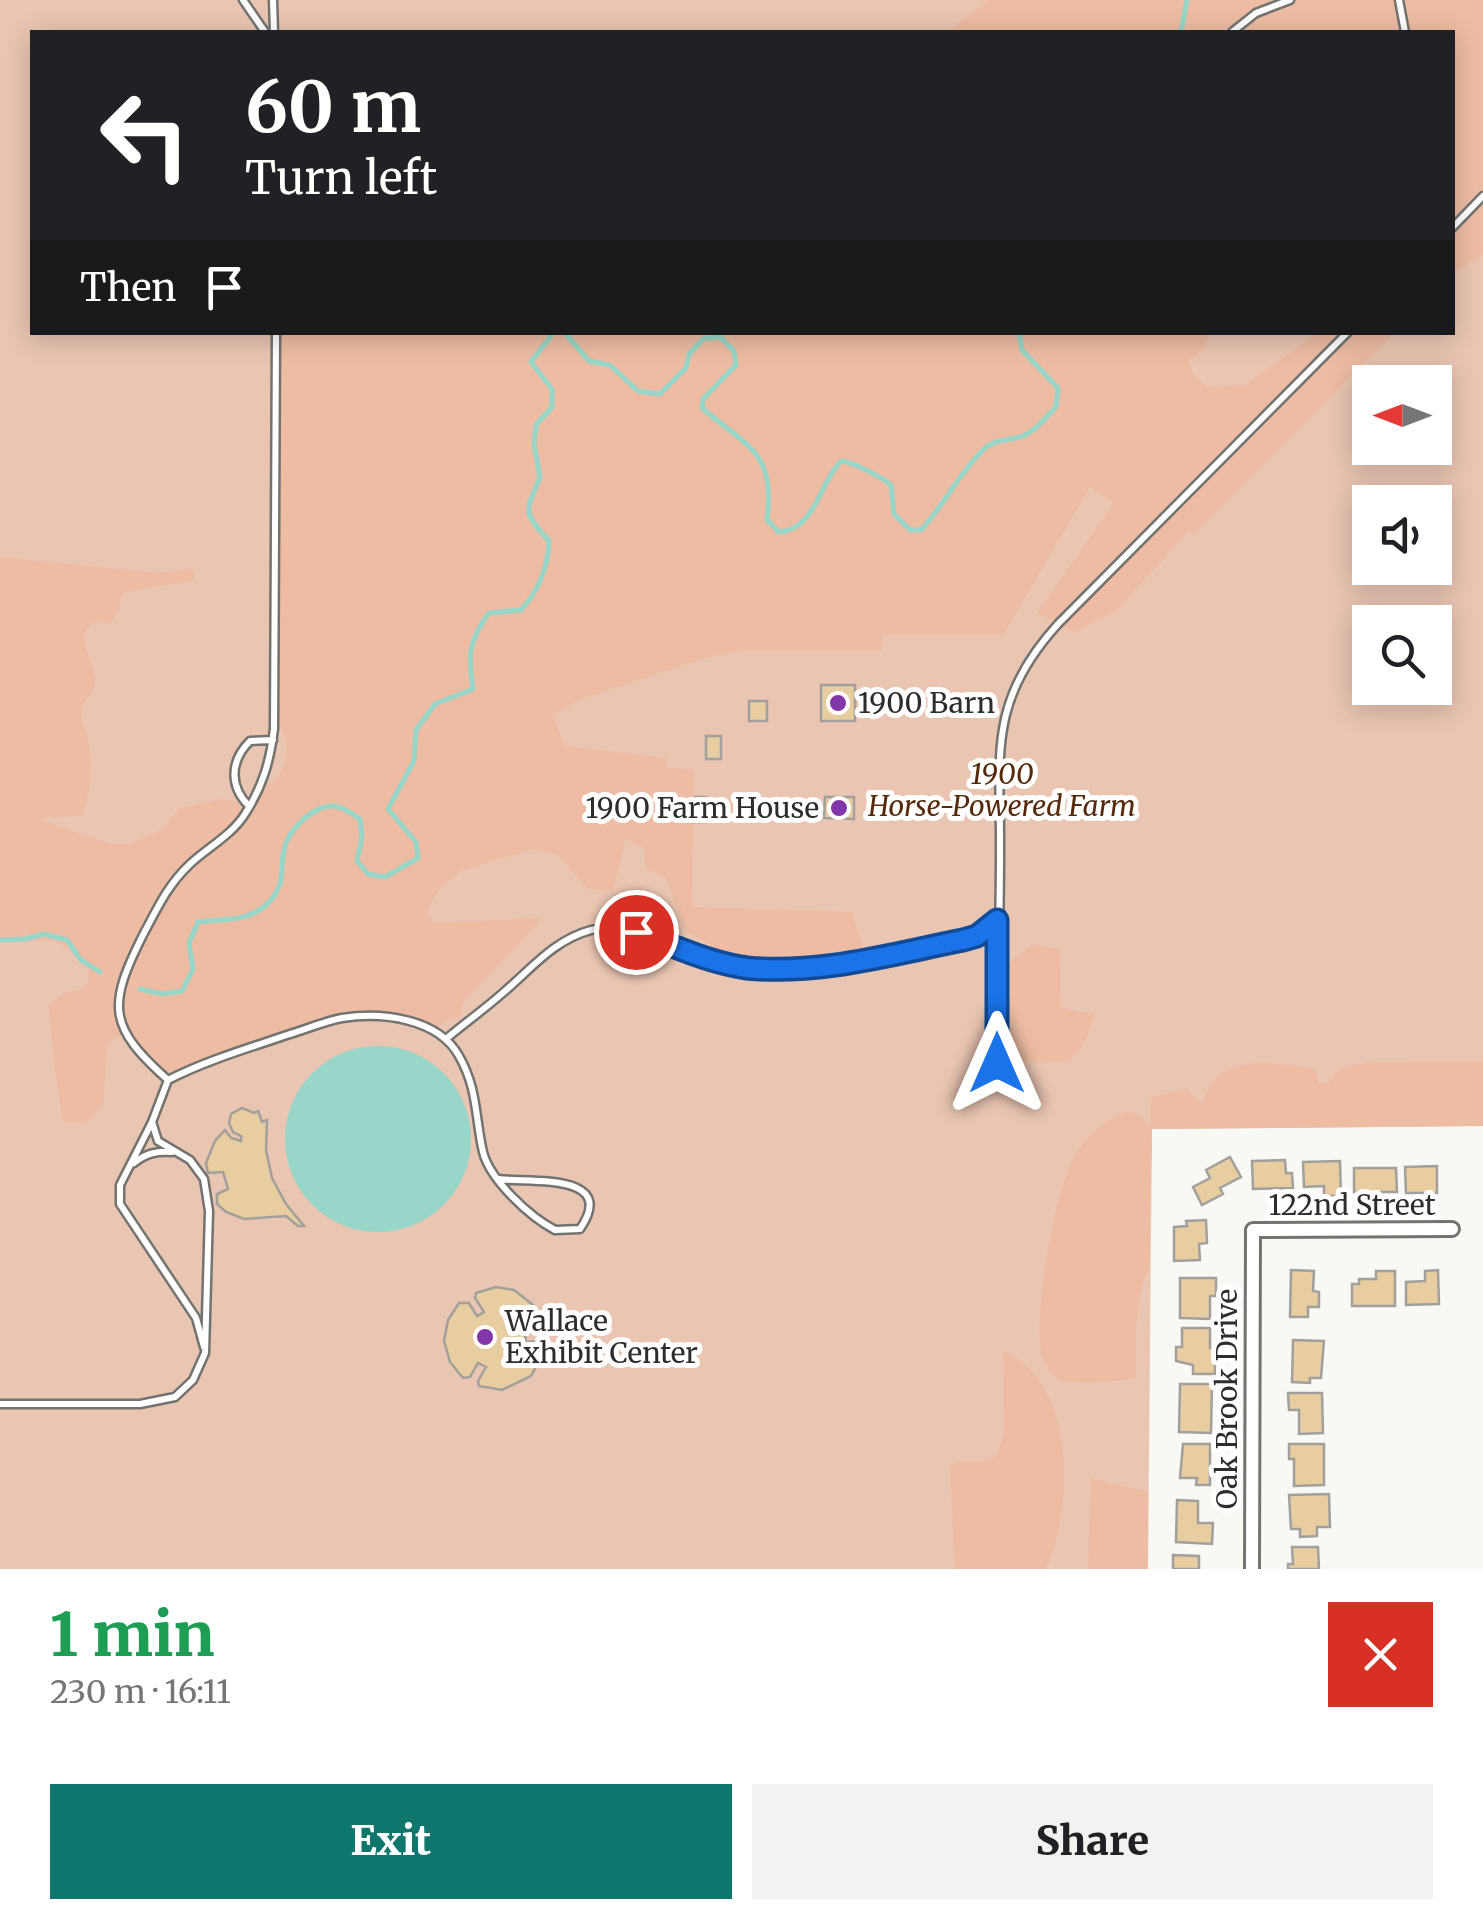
<!DOCTYPE html>
<meta charset="utf-8">
<style>
:root{--surface:#fff;--page:#f2f2f2;--text:#202124;--muted:#757577;--accent:#0f766e}
body{margin:0;font-family:Merriweather,serif;background:var(--page);color:var(--text);height:100vh;display:flex;flex-direction:column;font-size:38px;white-space:nowrap}
*{box-sizing:border-box;margin:0}
p{font-size:32px;color:var(--muted)}
.icon{flex:none;width:55px;height:55px;fill:none;stroke:currentColor;stroke-width:2;stroke-linecap:round;stroke-linejoin:round}
.map{position:relative;height:1569px;overflow:hidden}
.panel{display:flex;flex-direction:column;background:var(--surface);flex:1}
.panel>*{flex:none}
.banner{position:absolute;left:30px;top:30px;width:1425px;height:305px;border-radius:0px;box-shadow:0 5px 25px #0003;background:#202124;color:#fff;overflow:hidden}
.needle{width:65px;rotate:270deg}
.fabs{position:absolute;left:1352px;top:365px;display:grid;gap:20px}
.fabs a{display:grid;place-items:center;width:100px;height:100px;border-radius:0px;background:var(--surface);box-shadow:0 5px 25px #0003;font-size:50px}
.pin{position:absolute;display:grid;place-items:center;width:85px;height:85px;color:#fff;margin:-42px;border:5px solid #fff;border-radius:50%;box-shadow:0 2px 10px #0007}
.me{position:absolute;width:110px;margin:-55px;rotate:0deg;stroke-linejoin:round;filter:drop-shadow(0 0 8px #0008)}
.turn{display:flex;align-items:center;gap:35px;height:210px;padding:0 50px;font-size:45px}
.turn .icon{width:130px;height:130px;stroke-width:2.5}
.turn b{display:block;font-size:70px;line-height:85px}
.then{display:flex;align-items:center;height:95px;padding:0 50px;background:#0003;gap:20px;font-size:38px}
.round{display:grid;place-items:center;flex:none;width:105px;height:105px;border-radius:0px;background:var(--page)}
.head{display:flex;align-items:center;justify-content:space-between;height:170px;padding:0 50px}
h1{font-size:60px;font-weight:800;line-height:75px;color:#1e9e55}
.button{display:flex;gap:20px;margin-top:auto;padding:20px 50px}
.button a{flex:1;height:115px;border-radius:0px;background:var(--accent);color:#fff;font-size:40px;font-weight:800;line-height:115px;text-align:center}
.button a+a{background:var(--page);color:var(--text)}
.map>svg:first-child{display:block}
.green{fill:#eac5b2;fill-rule:evenodd}
.forest{fill:#edbca2}
.water{fill:#97d6c8}
.lines{fill:none;stroke-linecap:round;stroke-linejoin:round}
.stream{stroke:#97d6c8;stroke-width:5}
.building{fill:#e7cd9f;stroke:#a2a09d;stroke-width:2.5}
.service-casing{stroke:#737370;stroke-width:11}
.minor-casing{stroke:#737370;stroke-width:18}
.service{stroke:#fff;stroke-width:6}
.minor{stroke:#fff;stroke-width:12}
.route-casing{stroke:#114b97;stroke-width:25}
.route{stroke:#1a73e8;stroke-width:18}
.poi-dot{fill:#8236a8;stroke:#fff;stroke-width:4}
.labels{text-anchor:middle;dominant-baseline:central;stroke-width:10;stroke-linejoin:round;paint-order:stroke}
.poi-label{font-size:28px;fill:#2d2d2b;stroke:#fff;text-anchor:start}
.park-label{font-size:28px;font-style:italic;fill:#56290c;stroke:#fff}
.street-label{font-size:28px;fill:#2d2d2b;stroke:#fff}
</style>
<div class="map">
<svg width="1483" height="1569" viewBox="0 0 1483 1569">
<rect width="100%" height="100%" fill="#f8f9f5"/>
<path class="green" d="M0 0H1483V1126L1152 1129 1148 1569H0ZM32 32H1452V332H32ZM1370 382H1435V448H1370ZM1370 502H1435V568H1370ZM1370 622H1435V688H1370Z"/>
<path class="forest" d="M990 0H1483V255L1453 273 1452 32H947Z
M276 333H1209L1204 349 1188 361 1194 376 1207 387 1245 385 1318 333H1394L1194 534 1189 531 1115 612 1073 632 1037 613 1114 503 1090 487 1003 635 882 634V650H743L705 658 579 700 553 716 565 746 667 758V768L694 769 692 907 852 912 867 960C814 967 766 972 713 960V947L685 930 666 878 645 867 644 848 626 839 613 891 588 889 557 854 534 849 460 871 438 891 426 913 434 923 543 918 463 1002 460 1018 447 1020 434 1029C415 1025 393 1018 374 1017 326 1014 212 1058 168 1080L125 1032 107 1044 103 1104 88 1122 64 1123C61 1117 48 1017 49 1005L63 994 84 989 89 981 88 962 54 940 0 941V557L159 573 193 569 195 580 128 591 122 595 119 609 111 623 93 621 85 632C83 650 93 662 95 678 98 693 80 699 81 714 82 724 88 735 89 745 92 766 91 798 81 816L47 817 42 820 109 844H129L161 830 180 808 222 799 238 802 245 813 260 788 275 782C290 762 292 736 274 717Z
M1032 945 1060 949 1061 1007 1077 1012 1095 1013C1090 1033 1084 1047 1068 1061L1018 1062 1004 1057V967Z
M1483 1061V1126L1152 1129 1149 1269C1132 1302 1137 1342 1136 1378 1113 1382 1081 1384 1059 1380 1054 1375 1047 1368 1044 1362 1029 1331 1055 1195 1071 1163 1082 1139 1104 1121 1127 1111L1143 1118 1151 1127V1097L1187 1089 1202 1104C1205 1097 1208 1087 1213 1082 1236 1054 1284 1064 1315 1069L1318 1083 1327 1084 1340 1069 1365 1063Z
M1003 1351C1077 1382 1074 1507 1046 1569H955L950 1466C963 1456 978 1467 996 1456L1004 1434Z
M1091 1478 1148 1492V1569H1088Z"/>
<path class="water" d="M285 1139a93 93 0 1 1 186 0a93 93 0 1 1-186 0Z"/>
<g class="lines">
<path class="stream" d="M1181 32 1187 0
M564 332 589 361 610 365 638 391 660 394 686 368 689 354 703 339 720 337 734 351 736 365 703 399 702 408C747 447 776 451 767 520L779 532C816 529 819 483 841 461 853 462 882 477 891 485L894 514 910 530H921C945 504 959 473 984 449 997 437 1013 442 1027 434 1038 428 1047 416 1056 407L1058 388 1022 350 1019 332
M0 940 25 939 44 934 67 940 81 960 100 972
M140 989 162 994 182 991 193 969 189 943 198 922C224 918 250 923 270 901 288 881 278 865 286 843 292 827 314 806 332 806 343 806 352 814 360 819L362 838 357 861 368 874 385 877 418 858 416 842 388 809 414 761 416 730 435 704 473 689C468 656 468 641 489 613L521 610C539 590 548 568 549 541 521 510 526 512 540 477L534 444 536 425 552 407V389L531 362 554 332"/>
</g>
<path class="building" d="M821 685H855V721H821Z
M749 701H767V721H749Z
M706 736H721V759H706Z
M695 797H706L705 822H693Z
M825 797H854V819L824 818Z
M242 1108 254 1113 258 1111 262 1122 267 1120 266 1150 272 1178 286 1204 304 1226H298L286 1216 244 1219 226 1212 217 1204V1194L228 1189 223 1172 208 1173 206 1163 215 1141 225 1130 231 1138 241 1141V1136L233 1132 229 1123 231 1114Z
M1230 1157 1241 1177 1220 1188 1223 1194 1202 1205 1193 1187 1210 1178 1206 1170Z
M1285 1160 1286 1173H1292L1293 1188 1253 1189 1252 1161Z
M1340 1161 1341 1196H1324V1186L1304 1187 1303 1162Z
M1437 1166V1193H1406L1405 1167Z
M1354 1168H1396L1397 1192H1354Z
M1206 1220 1207 1243 1199 1244 1200 1260 1174 1261V1227L1187 1226 1186 1221Z
M1291 1270 1314 1271 1313 1291 1319 1292V1307H1308V1317H1290Z
M1438 1270 1439 1304 1406 1305V1282L1425 1281V1271Z
M1376 1271H1395V1306H1352V1284H1359V1279H1376Z
M1180 1278H1216V1296H1210V1319L1180 1318Z
M496 1287 514 1290 537 1308 545 1328 539 1333 525 1334 526 1342 540 1341 546 1348 531 1376 502 1390 479 1386 478 1381 486 1367 478 1363 470 1377 463 1378 450 1362 444 1341 448 1320 459 1303H469L477 1316 484 1312 475 1298 476 1293Z
M1182 1328H1210V1348H1215V1374H1193V1365L1176 1361V1347H1182Z
M1293 1340 1324 1341 1321 1378H1310V1383L1292 1382Z
M1180 1384H1212L1211 1433 1179 1432Z
M1288 1393H1322L1323 1433 1299 1434V1410H1289Z
M1183 1444H1210V1485H1196L1197 1478H1180Z
M1289 1444H1324V1485L1294 1486V1459H1289Z
M1329 1494 1330 1527H1317V1536L1300 1537V1529H1291L1289 1495Z
M1177 1500 1198 1501V1523H1213L1212 1544 1176 1542Z
M1292 1547H1318L1319 1569H1288V1564H1293Z
M1173 1555 1199 1556V1569H1173Z"/>
<g class="lines">
<defs>
<path id="service" d="M243 0 265 32
M273 0 274 32
M1399 0 1405 32
M1232 32 1256 13 1290 0
M1452 228 1483 196
M249 806C229 786 230 761 250 741L273 740
M446 1039C465 1023 486 1008 505 991 532 968 554 940 591 930 639 918 696 961 744 967 817 978 892 954 963 940L977 936 996 920
M997 1063C997 994 1000 924 1000 855 1001 758 986 703 1058 624L1348 332
M168 1080C107 1026 108 1005 143 935 157 909 167 886 189 865 207 848 232 835 245 814 263 786 270 761 274 729L276 332
M152 1122 120 1185V1204L196 1318 204 1347
M134 1163C146 1153 157 1151 172 1152
M0 1404H140L175 1397 193 1380 205 1353 209 1211 204 1179 190 1160 158 1141 152 1122 168 1080C207 1060 249 1048 290 1034 307 1029 325 1021 342 1018 382 1012 438 1018 459 1056 478 1089 475 1118 483 1152 490 1180 530 1217 555 1230L580 1229C619 1172 529 1183 499 1179"/>
<path id="minor" d="M1252 1569 1253 1230 1452 1229"/>
</defs>
<use href="#service" class="service-casing"/>
<use href="#minor" class="minor-casing"/>
<use href="#service" class="service"/>
<use href="#minor" class="minor"/>
</g>
<g class="lines">
<defs>
<path id="route" d="M636 932C672 945 709 963 747 968 820 975 892 954 963 940L977 936 997 920V1063"/>
</defs>
<use href="#route" class="route-casing"/>
<use href="#route" class="route"/>
</g>
<g class="poi-dot">
<circle cx="838" cy="703" r="10"/>
<circle cx="839" cy="808" r="10"/>
<circle cx="485" cy="1337" r="10"/>
</g>
<g class="labels">
<g class="poi-label">
<text x="858" y="703">1900 Barn</text>
<text x="819" y="808" text-anchor="end">1900 Farm House</text>
<text x="505" y="1321">Wallace<tspan x="505" dy="32">Exhibit Center</tspan></text>
</g>
<g class="park-label">
<text x="1002" y="774">1900<tspan x="1002" dy="32">Horse-Powered Farm</tspan></text>
</g>
<g class="street-label">
<text x="1352" y="1205">122nd Street</text>
<text transform="translate(1227 1399) rotate(-90)">Oak Brook Drive</text>
</g>
</g>
</svg>
<div class="fabs">
<a><svg class="needle" viewBox="-14 -14 28 28"><path d="M0-13l5 13h-10z" fill="#e53935"/><path d="M0 13l5-13h-10z" fill="#757577"/></svg></a>
<a><svg class="icon" aria-label="sound" viewBox="0 0 24 24"><path d="M4 9h4l5-4v14l-5-4H4zM17 9q2 3 0 6"/></svg></a>
<a><svg class="icon" aria-label="search" viewBox="0 0 24 24"><circle cx="10" cy="10" r="6"/><path d="M15 15l6 6"/></svg></a>
</div>
<div class="pin" style="left:636px;top:932px;background:#d93025"><svg class="icon" aria-label="arrive" viewBox="0 0 24 24"><path d="M6 21V4h12l-3 4 3 4H6"/></svg></div>
<svg class="me" style="left:997px;top:1063px" viewBox="-20 -20 40 40"><path d="M0-17L14 15 0 8-14 15z" fill="#1a73e8" stroke="#fff" stroke-width="4"/></svg>
<div class="banner">
<div class="turn"><svg class="icon" aria-label="left" viewBox="0 0 24 24"><path d="M17 20v-9H6M10 6l-5 5 5 5"/></svg><div><b>60 m</b>Turn left</div></div>
<div class="then">Then<svg class="icon" aria-label="arrive" viewBox="0 0 24 24"><path d="M6 21V4h12l-3 4 3 4H6"/></svg></div>
</div>
</div>
<section class="panel">
<div class="head"><div><h1>1 min</h1><p>230 m · 16:11</p></div><a class="round" style="background:#d93025;color:#fff"><svg class="icon" aria-label="close" viewBox="0 0 24 24"><path d="M6 6l12 12M18 6L6 18"/></svg></a></div>
<div class="button"><a>Exit</a><a>Share</a></div>
</section>
